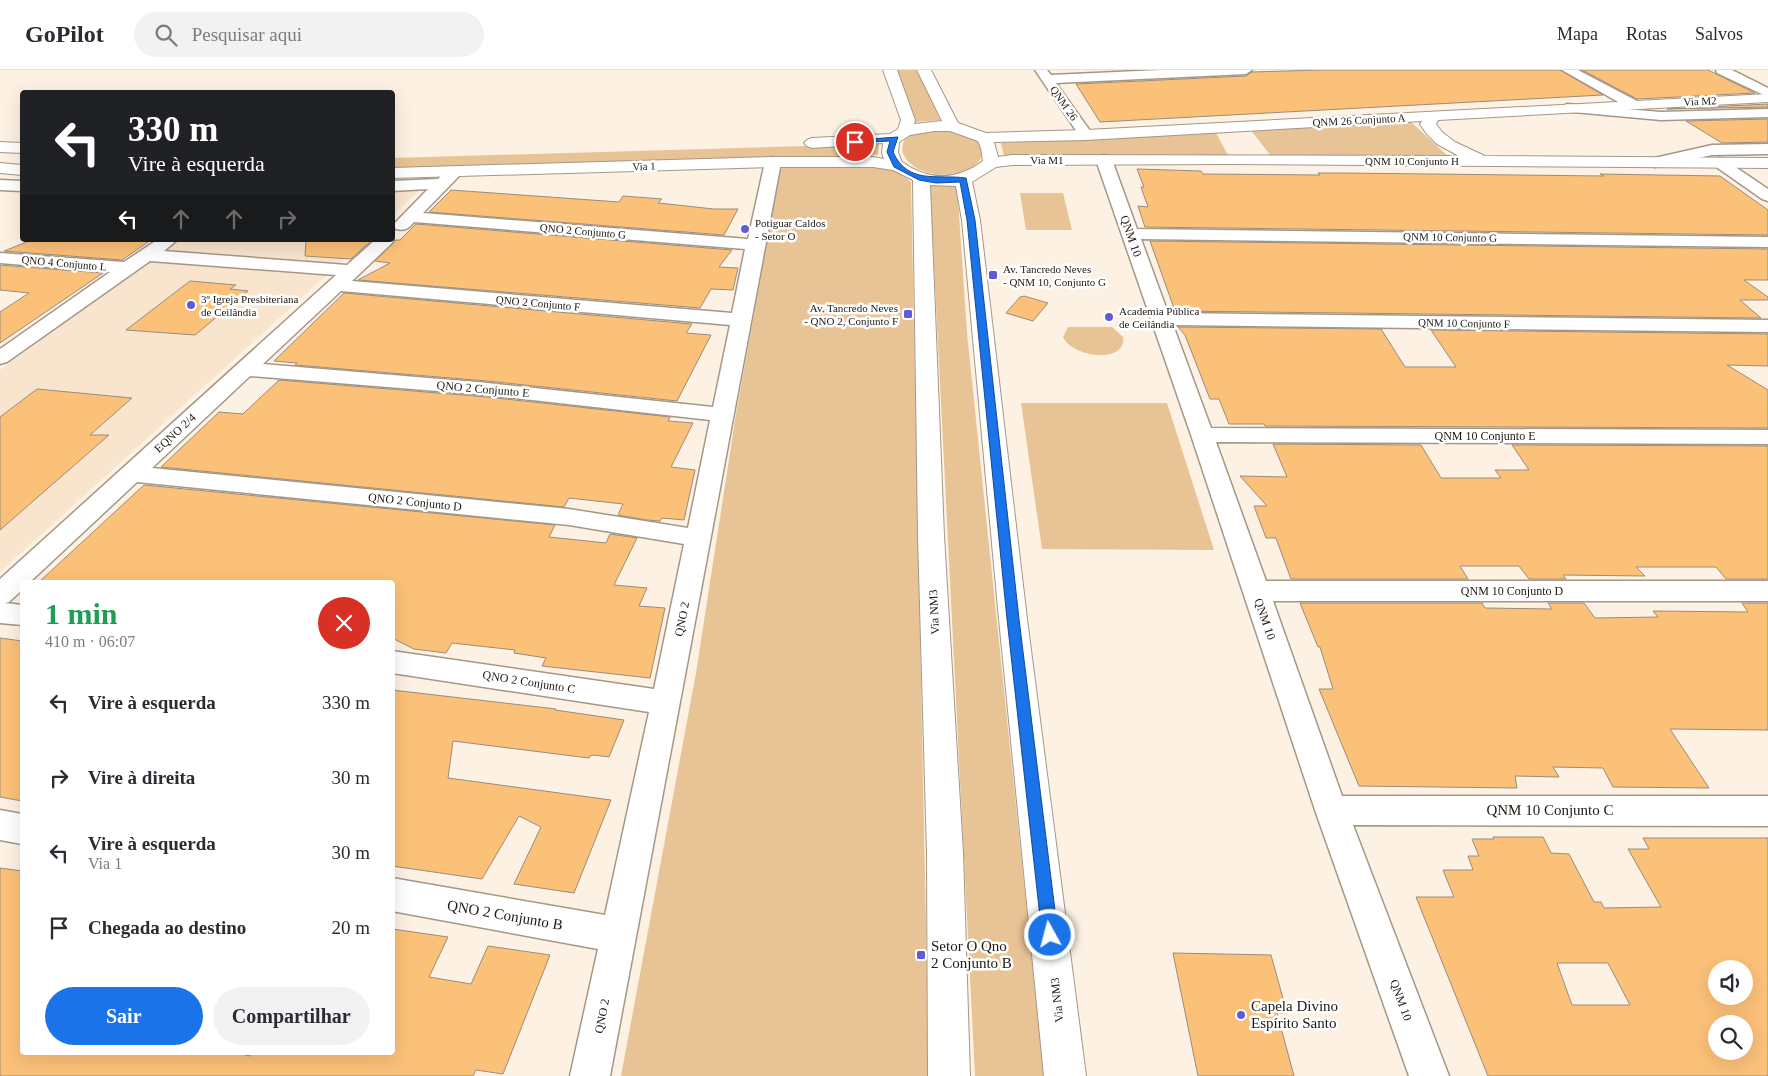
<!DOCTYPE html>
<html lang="pt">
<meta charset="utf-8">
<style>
:root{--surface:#fff;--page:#f2f2f3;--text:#2b2b33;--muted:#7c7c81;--line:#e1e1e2;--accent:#1a73e8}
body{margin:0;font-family:"Times New Roman",serif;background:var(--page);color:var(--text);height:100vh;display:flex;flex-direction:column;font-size:19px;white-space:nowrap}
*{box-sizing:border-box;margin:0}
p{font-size:16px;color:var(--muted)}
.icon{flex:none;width:28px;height:28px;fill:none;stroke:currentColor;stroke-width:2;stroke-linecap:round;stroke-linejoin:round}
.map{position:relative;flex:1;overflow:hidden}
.sheet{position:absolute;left:20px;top:510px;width:375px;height:475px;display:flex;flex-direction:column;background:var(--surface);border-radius:5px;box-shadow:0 5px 20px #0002}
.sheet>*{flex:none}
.hud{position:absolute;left:20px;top:20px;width:375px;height:152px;border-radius:5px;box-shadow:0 5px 20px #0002;background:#202124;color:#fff;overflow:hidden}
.fabs{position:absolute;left:1708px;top:890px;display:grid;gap:10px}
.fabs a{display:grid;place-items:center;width:45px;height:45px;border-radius:50%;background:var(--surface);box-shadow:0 5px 20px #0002;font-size:25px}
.pin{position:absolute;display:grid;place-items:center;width:42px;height:42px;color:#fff;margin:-21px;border:2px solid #fff;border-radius:50%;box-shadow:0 1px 5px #0007}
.me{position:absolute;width:55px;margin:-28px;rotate:353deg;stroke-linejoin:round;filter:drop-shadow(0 0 4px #0008)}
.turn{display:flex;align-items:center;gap:18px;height:105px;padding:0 25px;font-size:22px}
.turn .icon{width:65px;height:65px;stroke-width:2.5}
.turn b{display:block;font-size:35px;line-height:42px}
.lanes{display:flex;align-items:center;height:48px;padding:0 25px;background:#0003;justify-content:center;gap:25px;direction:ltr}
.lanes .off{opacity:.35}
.round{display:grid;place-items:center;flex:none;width:52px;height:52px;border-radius:26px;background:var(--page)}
.overview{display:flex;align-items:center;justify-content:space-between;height:85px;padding:0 25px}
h1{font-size:30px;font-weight:700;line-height:38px;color:#1e9e55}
.action{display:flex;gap:10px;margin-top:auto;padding:10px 25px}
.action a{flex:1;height:58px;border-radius:30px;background:var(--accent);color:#fff;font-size:20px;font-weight:700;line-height:58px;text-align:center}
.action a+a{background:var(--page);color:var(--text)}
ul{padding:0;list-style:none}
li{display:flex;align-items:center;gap:15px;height:75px;padding:0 25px}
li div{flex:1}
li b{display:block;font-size:19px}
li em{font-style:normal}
header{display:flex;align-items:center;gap:30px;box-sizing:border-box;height:70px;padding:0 25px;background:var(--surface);border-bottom:1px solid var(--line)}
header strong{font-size:24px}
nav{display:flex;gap:28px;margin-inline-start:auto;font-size:18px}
.search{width:350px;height:45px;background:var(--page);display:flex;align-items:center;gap:12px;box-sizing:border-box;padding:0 18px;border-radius:28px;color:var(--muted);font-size:19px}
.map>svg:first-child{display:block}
.built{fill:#f9e5cd}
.green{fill:#e8c396}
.building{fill:#fcc179;stroke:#998c7c;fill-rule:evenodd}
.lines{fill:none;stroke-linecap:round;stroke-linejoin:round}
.minor-casing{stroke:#a59787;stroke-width:3}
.major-casing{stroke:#a59787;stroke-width:2}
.minor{fill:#fff;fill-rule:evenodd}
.major{fill:#fff;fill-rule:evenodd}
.route{fill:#1a73e8;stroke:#114b97}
.poi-dot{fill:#625bd4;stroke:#fff;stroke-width:2}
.labels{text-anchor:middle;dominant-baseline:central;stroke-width:5;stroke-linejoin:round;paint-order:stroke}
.far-street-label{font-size:11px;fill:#1e1912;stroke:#fff}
.far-poi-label{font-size:11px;fill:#1e1912;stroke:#fff;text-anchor:start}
.street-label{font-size:12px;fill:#1e1912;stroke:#fff}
.near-street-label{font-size:15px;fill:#1e1912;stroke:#fff}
.near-poi-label{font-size:15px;fill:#1e1912;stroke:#fff;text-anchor:start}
</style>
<header>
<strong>GoPilot</strong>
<div class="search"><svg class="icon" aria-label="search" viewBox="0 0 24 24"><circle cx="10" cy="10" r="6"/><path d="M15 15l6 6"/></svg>Pesquisar aqui</div>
<nav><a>Mapa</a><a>Rotas</a><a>Salvos</a></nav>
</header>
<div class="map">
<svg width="1768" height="1006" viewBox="0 0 1768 1006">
<rect width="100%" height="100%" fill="#fdf1e3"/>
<path class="built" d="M435 106 393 145V107Z
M180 170H365L0 502V300Z"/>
<path class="green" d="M890 0H918L940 50 915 52Z
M1410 51 1449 87 1271 86 1250 59Z
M947 59C954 62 965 64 972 68 1010 94 933 123 906 89 902 83 901 78 904 71 912 58 933 60 947 59Z
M1203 62 1216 63 1228 85 1004 86 1001 73Z
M879 74 878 85 393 99 392 88Z
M852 93C873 96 894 96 911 112L929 1006H621L696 603 736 344 780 100 785 96Z
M930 115H957L967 263 1044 1006H975Z
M1020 123H1063L1072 160H1026Z
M1068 257H1112L1123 267C1127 294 1072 288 1063 267Z
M1021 333H1167L1214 480 1042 479Z"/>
<path class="building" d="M1321 0H1560L1603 25 1100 52 1076 14 1246 6 1252 2Z
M1582 0H1708L1755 23 1637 29Z
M1768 34V37L1667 39Z
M1768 49V72L1722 73 1686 51Z
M1137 99 1201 101 1203 104 1320 105 1318 103H1342L1604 106 1600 104 1720 106 1768 140V165L1145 157 1138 136 1148 137 1141 117H1144Z
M451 120 619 132 623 126 662 129 658 133 714 139H738L724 165 429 142Z
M416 154 732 180 719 197 738 198 733 220 711 219 700 238 358 210 390 193 375 191 396 170H400Z
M32 170H151L122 190 4 181Z
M306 170H372L351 189 305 186Z
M1150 171 1768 179V210H1744L1768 227V230H1740L1761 248 1175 241Z
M0 195 103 203 0 273V242L29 223 0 220Z
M190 211 236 215 230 219 248 221 195 265 126 260Z
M344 223 692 254 686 263 711 265 677 331 487 311 295 295 297 293 274 291Z
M1024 226 1048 233 1033 251 1006 243 1020 227Z
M1178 257 1381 259 1405 297H1456L1431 260 1768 264V296L1727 295 1768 320V358L1265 356 1264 354H1229L1219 329H1210L1185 265Z
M279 310 487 327 670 347 668 351 693 353 671 397 695 400 684 450 662 448 660 451 647 450 618 445 623 434 569 428 564 437 161 397 219 342 243 344Z
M37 319 132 328 90 365H109L0 460V347Z
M1273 374 1421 375 1441 408H1501L1495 400H1529L1512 375 1768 376V509H1726L1716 497H1636L1645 506 1563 505 1566 509H1529L1519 496H1460L1468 509H1291L1276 468H1266L1254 436H1267L1240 406 1287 407Z
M144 415 555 455 549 467 606 473 610 464 637 468 614 515 647 518 639 536 665 538 650 608 542 596 546 588 514 583 515 580 452 573 446 583 414 579 392 568V512H39Z
M1300 533H1482L1485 538 1552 539 1548 533H1584L1595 548 1658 547 1653 541 1748 542 1742 533H1768V660L1670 659 1709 718 1613 717 1603 698 1553 697 1559 707 1515 706 1517 718 1359 716 1319 619H1333L1320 577H1318Z
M0 568 22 571V731L0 727Z
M392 620 556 639 555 640 624 650 609 687 594 685 590 686 589 688 453 671 448 708 611 730 574 823 514 814 541 757 519 746 482 809 392 796Z
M1493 767H1543L1551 783 1569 784 1594 832H1601L1604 838 1661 837 1628 779H1649L1643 768H1768V1006H1488L1416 827H1454L1443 800H1473L1468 786H1479L1472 769H1494ZM1557 893H1608L1630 935H1572ZM1716 899H1744V926H1716ZM1716 954H1744V981H1716Z
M0 798 22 801V982H232L250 986 252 982H392V859L448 867 429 907 471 914 488 876 550 885 503 1004 476 1000 473 1006H0Z
M1173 883 1271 885 1287 943H1277L1294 1006H1198Z"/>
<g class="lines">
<defs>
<path id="minor" d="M1035 0H1047L1051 5 1160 0H1252L1246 4 1056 13 1093 65 1091 68H1081Z
M1562 0H1578L1637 31 1639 34 1637 37H1627Z
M1716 0H1732L1768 18V27L1717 3Z
M1567 34 1661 42 1768 39V47L1661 50 1562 41 1560 38Z
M1768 74V84L1712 85 1655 97 1650 95 1647 92 1650 89 1712 75Z
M1104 85 1109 87 1112 90 1137 159 1768 167V177L1141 169 1168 243 1768 250V262L1173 255 1211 358 1768 360V374L1216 372 1266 511H1768V531H1273L1342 726H1768V756L1353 755 1449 1006H1409L1315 740 1191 365 1096 90 1099 87Z
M773 87 778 89 781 92 610 1006H570L598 879 392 841V808L605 845 649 642 392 603V581L654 619 684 474 569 455 137 412 30 512H22V520L9 532 5 533 22 535V555L0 553V509L336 205 150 191 7 292 0 294V279L110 202 0 193V183L124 192 157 170H177L164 181 347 195 375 170H392V168L394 170 391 174 352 211 732 243 745 179 414 152C408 159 405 161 396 159L393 155 428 119 392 121V111L438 109 449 98H461L463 101 461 104 423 143 748 169 765 92 768 89ZM341 221 730 255 713 337 487 313 263 294ZM250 306 487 325 710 350 688 458 569 439 152 398Z
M1720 88 1725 90 1768 119V131L1762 129 1715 96 1712 93 1715 90Z
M0 110 22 111V121L0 120Z
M0 740 22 744V774L0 770Z"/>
<path id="major" d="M883 0H897L915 50 914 54 942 51 917 0H931L958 53 986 63 1086 60 1768 24V32L1438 50 1436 54 1442 62 1455 72 1485 86 1768 88V98L1227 94 1012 95 996 97 972 112 980 150 1027 549 1086 1006H1044L999 549 962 150 956 116 930 115 944 466 963 783 970 1006H928L927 783 918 466 913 110 893 100 873 97H773L392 108V98L773 87H873L884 89 882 83 883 73 812 78 807 76 804 73 807 70 812 68 890 64 898 59 901 50ZM1422 51 1420 54 1426 63 1437 74 1459 86 1012 85 998 87 994 72 1086 70ZM934 61H950L978 71 981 78 983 91C956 111 929 111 902 92L898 83 899 72 910 65Z
M0 72 22 73V83L0 82Z
M0 93 22 95V105L0 103Z"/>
</defs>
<use href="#minor" class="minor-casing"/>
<use href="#major" class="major-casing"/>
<use href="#minor" class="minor"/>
<use href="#major" class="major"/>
</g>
<path class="route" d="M898 67 893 82C908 115 937 104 966 108L975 150 1019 549 1058 865 1055 870 1050 872 1044 870 1042 865 1007 549 967 150 960 112 936 113 919 110 894 97 887 82 890 71 855 73 852 72 855 70Z"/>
<g class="poi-dot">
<circle cx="745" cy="159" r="5"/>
<rect x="988" y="200" width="10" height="10" rx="2.5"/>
<circle cx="191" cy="235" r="5"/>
<rect x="903" y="239" width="10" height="10" rx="2.5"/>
<circle cx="1109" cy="247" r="5"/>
<rect x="916" y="880" width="10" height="10" rx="2.5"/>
<circle cx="1241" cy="945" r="5"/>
</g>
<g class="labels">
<g class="far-street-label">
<text transform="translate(1700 31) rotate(-3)">Via M2</text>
<text transform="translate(1064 33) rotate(55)">QNM 26</text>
<text transform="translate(1359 50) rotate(-3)">QNM 26 Conjunto A</text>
<text x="1047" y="90">Via M1</text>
<text x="1412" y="91">QNM 10 Conjunto H</text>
<text transform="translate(644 96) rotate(-2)">Via 1</text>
<text transform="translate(583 161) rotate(5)">QNO 2 Conjunto G</text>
<text transform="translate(1450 167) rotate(1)">QNM 10 Conjunto G</text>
<text transform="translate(64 193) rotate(5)">QNO 4 Conjunto L</text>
<text transform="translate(538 233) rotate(5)">QNO 2 Conjunto F</text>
<text transform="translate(1464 253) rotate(1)">QNM 10 Conjunto F</text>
</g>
<g class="far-poi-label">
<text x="755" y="153">Potiguar Caldos<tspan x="755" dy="13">- Setor O</tspan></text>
<text x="1003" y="199">Av. Tancredo Neves<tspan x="1003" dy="13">- QNM 10, Conjunto G</tspan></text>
<text x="201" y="229">3º Igreja Presbiteriana<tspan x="201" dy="13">de Ceilândia</tspan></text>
<text x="898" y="238" text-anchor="end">Av. Tancredo Neves<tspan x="898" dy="13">- QNO 2, Conjunto F</tspan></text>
<text x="1119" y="241">Academia Pública<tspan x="1119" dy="13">de Ceilândia</tspan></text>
</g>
<g class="street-label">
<text transform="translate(1131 166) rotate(71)">QNM 10</text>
<text transform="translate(483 319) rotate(5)">QNO 2 Conjunto E</text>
<text transform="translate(175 363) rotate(-43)">EQNO 2/4</text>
<text x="1485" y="366">QNM 10 Conjunto E</text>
<text transform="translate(415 432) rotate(6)">QNO 2 Conjunto D</text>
<text x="1512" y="521">QNM 10 Conjunto D</text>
<text transform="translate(934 542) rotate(-93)">Via NM3</text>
<text transform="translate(682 549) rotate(-79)">QNO 2</text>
<text transform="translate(1265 549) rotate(71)">QNM 10</text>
<text transform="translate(529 612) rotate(9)">QNO 2 Conjunto C</text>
<text transform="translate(1057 930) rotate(-96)">Via NM3</text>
<text transform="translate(1401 930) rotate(70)">QNM 10</text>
<text transform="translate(602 946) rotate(-79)">QNO 2</text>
</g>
<g class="near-street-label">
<text x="1550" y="740">QNM 10 Conjunto C</text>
<text transform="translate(505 845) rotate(10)">QNO 2 Conjunto B</text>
</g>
<g class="near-poi-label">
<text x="931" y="876">Setor O Qno<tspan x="931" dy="17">2 Conjunto B</tspan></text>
<text x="1251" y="936">Capela Divino<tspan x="1251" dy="17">Espírito Santo</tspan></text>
</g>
</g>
</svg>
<div class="fabs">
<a><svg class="icon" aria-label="sound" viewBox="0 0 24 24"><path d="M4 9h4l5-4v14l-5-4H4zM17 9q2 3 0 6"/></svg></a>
<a><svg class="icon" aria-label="search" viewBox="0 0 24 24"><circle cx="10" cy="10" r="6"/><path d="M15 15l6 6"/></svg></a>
</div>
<div class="pin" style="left:855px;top:72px;background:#d93025"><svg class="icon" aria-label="arrive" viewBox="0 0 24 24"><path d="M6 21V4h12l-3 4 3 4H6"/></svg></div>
<svg class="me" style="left:1050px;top:865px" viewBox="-20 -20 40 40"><circle r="17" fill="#1a73e8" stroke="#fff" stroke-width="3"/><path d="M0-11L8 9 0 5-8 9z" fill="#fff"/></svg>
<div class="hud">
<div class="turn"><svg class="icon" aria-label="left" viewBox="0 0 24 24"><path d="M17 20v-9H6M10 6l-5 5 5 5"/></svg><div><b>330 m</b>Vire à esquerda</div></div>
<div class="lanes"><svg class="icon" aria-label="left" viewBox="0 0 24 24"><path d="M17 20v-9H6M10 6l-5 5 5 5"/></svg><svg class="icon off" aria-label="ahead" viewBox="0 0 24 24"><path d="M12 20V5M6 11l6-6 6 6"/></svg><svg class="icon off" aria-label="ahead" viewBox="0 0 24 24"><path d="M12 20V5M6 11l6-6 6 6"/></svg><svg class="icon off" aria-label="right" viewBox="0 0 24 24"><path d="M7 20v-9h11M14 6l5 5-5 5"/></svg></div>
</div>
<section class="sheet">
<div class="overview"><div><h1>1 min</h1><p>410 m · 06:07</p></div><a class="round" style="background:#d93025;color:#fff"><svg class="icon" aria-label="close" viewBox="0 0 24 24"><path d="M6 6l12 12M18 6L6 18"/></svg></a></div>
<ul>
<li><svg class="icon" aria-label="left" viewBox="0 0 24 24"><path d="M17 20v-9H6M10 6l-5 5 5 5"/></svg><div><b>Vire à esquerda</b></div><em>330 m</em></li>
<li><svg class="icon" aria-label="right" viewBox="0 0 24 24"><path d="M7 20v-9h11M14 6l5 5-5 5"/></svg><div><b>Vire à direita</b></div><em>30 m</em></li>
<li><svg class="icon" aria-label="left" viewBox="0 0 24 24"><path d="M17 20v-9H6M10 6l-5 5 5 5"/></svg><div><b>Vire à esquerda</b><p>Via 1</p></div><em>30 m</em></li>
<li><svg class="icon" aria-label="arrive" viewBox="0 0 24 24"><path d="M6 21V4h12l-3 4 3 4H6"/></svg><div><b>Chegada ao destino</b></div><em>20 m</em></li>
</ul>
<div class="action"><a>Sair</a><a>Compartilhar</a></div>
</section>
</div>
